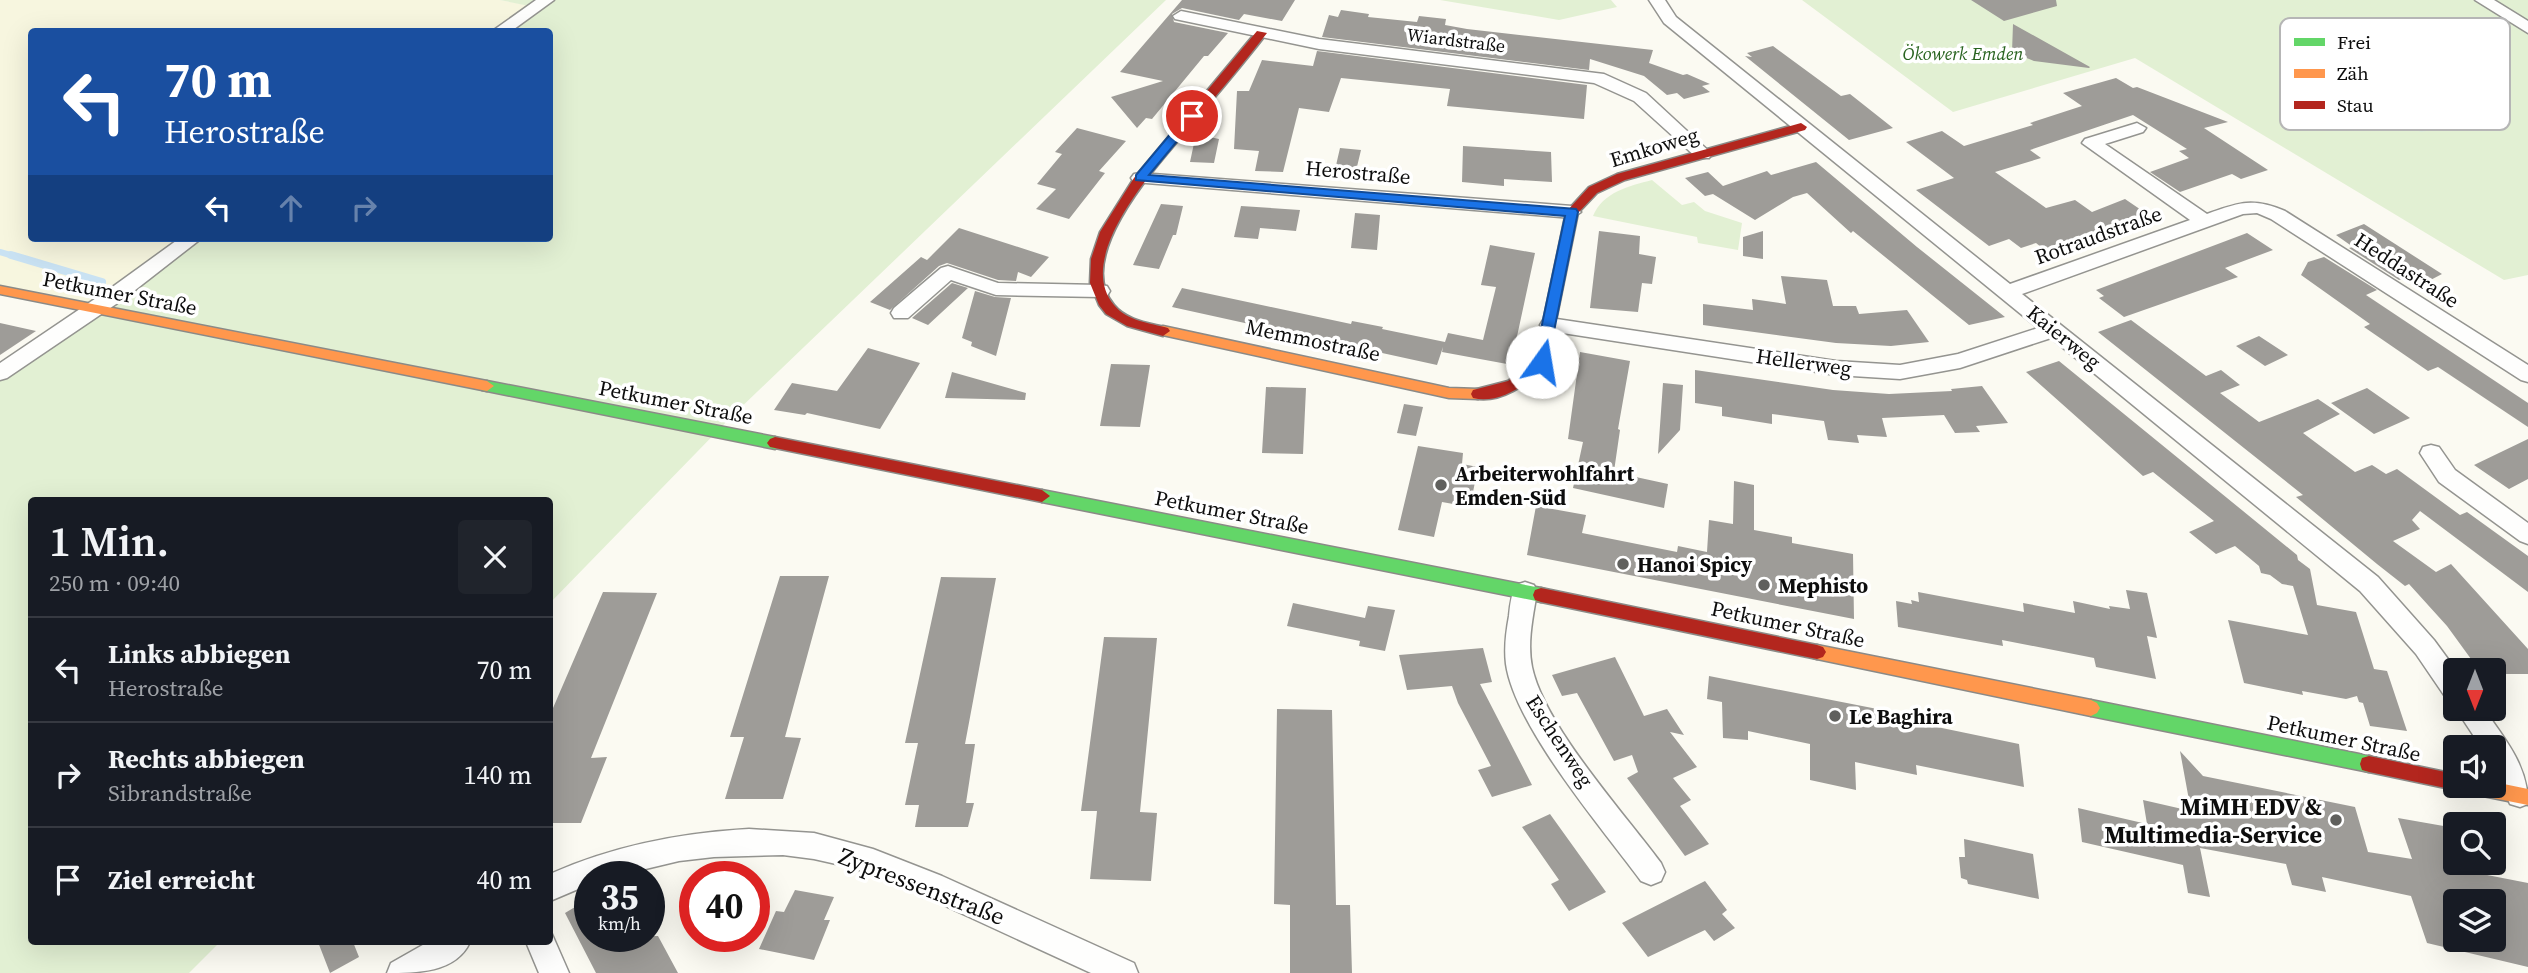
<!DOCTYPE html>
<html lang="de">
<meta charset="utf-8">
<style>
:root{--surface:#171b24;--page:#20242c;--text:#f1f3f6;--muted:#9ea1a6;--line:#363941}
body{margin:0;font-family:"Source Serif 4",serif;background:var(--page);color:var(--text);height:100vh;display:flex;flex-direction:column;font-size:26px;white-space:nowrap}
*{box-sizing:border-box;margin:0}
p{font-size:23px;color:var(--muted)}
.icon{flex:none;width:38px;height:38px;fill:none;stroke:currentColor;stroke-width:2;stroke-linecap:round;stroke-linejoin:round}
.map{position:relative;flex:1;overflow:hidden}
.side{position:absolute;left:28px;top:497px;width:525px;height:448px;display:flex;flex-direction:column;background:var(--surface);border-radius:7px;box-shadow:0 7px 28px #0002}
.side>*{flex:none}
.top-card{position:absolute;left:28px;top:28px;width:525px;height:214px;border-radius:7px;box-shadow:0 7px 28px #0002;background:#1a4fa0;color:#fff;overflow:hidden}
.needle{width:46px;rotate:180deg}
.fabs{position:absolute;left:2443px;top:658px;display:grid;gap:14px}
.fabs a{display:grid;place-items:center;width:63px;height:63px;border-radius:7px;background:var(--surface);box-shadow:0 7px 28px #0002;font-size:35px}
.speed{position:absolute;left:574px;top:861px;display:flex;gap:14px;font-size:35px;font-weight:700;text-align:center}
.speed>*{display:grid;place-content:center;width:91px;height:91px;border-radius:50%;background:var(--surface);box-shadow:0 7px 28px #0002;line-height:1}
.speed small{font-size:18px;font-weight:400}
.speed .limit{border:10px solid #d22;background:#fff;color:#111}
.pin{position:absolute;display:grid;place-items:center;width:60px;height:60px;color:#fff;margin:-30px;border:4px solid #fff;border-radius:50%;box-shadow:0 2px 7px #0007}
.me{position:absolute;width:77px;margin:-38px;rotate:13deg;stroke-linejoin:round;filter:drop-shadow(0 0 5px #0008)}
.turn{display:flex;align-items:center;gap:24px;height:147px;padding:0 21px;font-size:32px}
.turn .icon{width:91px;height:91px;stroke-width:2.5}
.turn b{display:block;font-size:49px;line-height:60px}
.lanes{display:flex;align-items:center;height:66px;padding:0 21px;background:#0003;justify-content:center;gap:35px;direction:ltr}
.lanes .off{opacity:.35}
.round{display:grid;place-items:center;flex:none;width:74px;height:74px;border-radius:7px;background:var(--page)}
.overview{display:flex;align-items:center;justify-content:space-between;height:119px;padding:0 21px}
h1{font-size:42px;font-weight:600;line-height:52px}
ul{padding:0;list-style:none}
li{display:flex;align-items:center;gap:21px;height:105px;padding:0 21px;border-top:2px solid var(--line)}
li div{flex:1}
li b{display:block;font-size:26px}
li em{font-style:normal}
.map>svg:first-child{display:block}
.farmland{fill:#f7f6df}
.green{fill:#e2f0d3}
.water{fill:#c9e2f3}
.lines{fill:none;stroke-linecap:round;stroke-linejoin:round}
.stream-far1{stroke:#c9e2f3;stroke-width:6}
.stream{stroke:#c9e2f3;stroke-width:8}
.building{fill:#9e9c98;fill-rule:evenodd}
.street-casing{stroke:#949490;stroke-width:3}
.fast-casing{stroke:#8b8a87;stroke-width:3}
.slow-casing{stroke:#8b8a87;stroke-width:3}
.jam-casing{stroke:#8b8a87;stroke-width:3}
.street{fill:#fefefd;fill-rule:evenodd}
.fast{fill:#63d668;fill-rule:evenodd}
.slow{fill:#ff974d;fill-rule:evenodd}
.jam{fill:#b3261e;fill-rule:evenodd}
.route{fill:#1a73e8;stroke:#114b97;stroke-width:2}
.poi-dot{fill:#60605d;stroke:#fff;stroke-width:2.5}
.labels{text-anchor:middle;dominant-baseline:central;stroke-width:7;stroke-linejoin:round;paint-order:stroke}
.far-street-label{font-size:18px;fill:#0d0d0d;stroke:#fff}
.far-park-label{font-size:18px;font-style:italic;fill:#28631f;stroke:#fff}
.street-label{font-size:21px;fill:#0d0d0d;stroke:#fff}
.poi-label{font-size:21px;font-weight:bold;fill:#0d0d0d;stroke:#fff;text-anchor:start}
.near-poi-label{font-size:24px;font-weight:bold;fill:#0d0d0d;stroke:#fff;text-anchor:end}
.near-street-label{font-size:24px;fill:#0d0d0d;stroke:#fff}
.key{fill:#fff;stroke:#b6b6b6;stroke-width:2}
.key-label{font-size:19px;fill:#0d0d0d}
</style>
<div class="map">
<svg width="2528" height="973" viewBox="0 0 2528 973">
<rect width="100%" height="100%" fill="#fbfaf2"/>
<path class="farmland" d="M0 0H500L536 7 499 32H32V238H192L94 310 0 288Z"/>
<path class="green" d="M500 0H1166L733 415 550 603V500H32V942H220L189 973H0V373L192 238H550V32L499 31 534 7Z
M1440 0H1611L1617 7 1559 20Z
M1802 0H2528V275L2504 280 2135 58 1953 112Z
M1652 180 1682 205 1694 202 1705 211 1742 223 1738 250 1698 243 1697 237 1593 216C1603 192 1629 186 1652 180Z"/>
<path class="water" d="M2329 17C2347 18 2365 21 2380 31L2379 36C2362 42 2333 35 2319 24L2318 21Z
M2326 82C2354 84 2452 94 2467 116L2464 124C2448 128 2432 132 2416 131 2389 130 2327 113 2313 88L2315 83Z"/>
<g class="lines">
<path class="stream-far1" d="M0 252 17 257"/>
<path class="stream" d="M11 255 102 282"/>
</g>
<path class="building" d="M1182 0H1295L1282 21 1244 14 1239 20 1182 8 1172 14 1174 22 1228 33 1208 56H1204L1152 119 1146 118 1137 128 1111 97 1163 81 1120 72Z
M1971 0H2056L2057 6 2004 21Z
M1341 10 1369 14 1368 17 1417 22 1419 16 1446 19 1445 25 1467 29 1653 50 1649 63 1683 75 1687 74 1710 84 1702 86 1710 92 1684 99 1677 93 1667 95 1644 76 1590 59 1589 70 1322 37 1329 15 1338 17Z
M2013 24 2090 67 2089 68 2034 61 2012 52Z
M1773 46 1841 96 1850 94 1893 128 1849 140 1745 56 1752 57 1747 53Z
M1317 51 1587 85 1584 119 1447 106 1450 89 1341 78 1329 112 1299 108 1283 172 1255 171 1259 151 1234 149 1237 91H1249L1262 60 1313 66Z
M2116 78 2133 88 2137 87 2228 122 2204 128 2268 170 2241 179 2232 174 2180 192 2150 172 2189 158 2179 151 2187 149 2133 115 2030 150 2041 158 1995 172 2046 208 2075 200 2092 212 2125 199 2147 214 2046 251 2036 243 2021 248 2009 239 1989 246 1916 190 1954 178 1906 142 1942 131 1964 146 2033 125 2030 123 2082 106 2063 93Z
M1077 128 1126 141 1099 171 1105 173 1069 219 1036 209 1056 189 1037 184 1062 154 1055 152Z
M1196 134 1219 139 1214 163 1190 162Z
M1463 146 1551 152 1552 182 1504 179V186L1462 182Z
M1340 148 1361 150 1355 175 1334 174Z
M1816 162 1917 247 2005 317 1969 325 1853 231 1851 233 1807 193 1793 197 1755 220 1713 194 1705 196 1685 178 1708 172 1723 186 1767 171 1771 175Z
M1161 204 1183 206 1176 235H1173L1159 269 1133 265Z
M1241 206 1300 210 1296 231 1260 228 1258 239 1234 237Z
M1355 213 1380 215 1377 250 1351 248Z
M2364 224 2442 274 2421 285 2407 277 2399 280 2349 248 2353 247 2336 235Z
M959 228 1049 257 1031 277 1018 272 1016 281 998 280 947 263 939 266 890 310 870 302 921 257 927 260Z
M1599 231 1640 236 1639 254 1656 257 1652 284 1642 283 1638 312 1590 308Z
M1763 231V259L1743 256V237Z
M2247 233 2273 250 2225 268 2238 277 2124 317 2099 298 2104 296 2096 290Z
M1490 245 1535 253 1513 355H1509L1507 364 1442 352 1443 347 1437 365 1172 307 1182 288 1351 324 1352 321 1383 327 1382 329 1445 342 1448 333 1483 340 1496 287 1481 285Z
M2324 257 2377 290 2366 295 2528 403V427L2438 367 2428 371 2364 327 2370 324 2301 275 2308 262Z
M1781 276 1827 280 1833 306H1856L1859 314 1907 310 1929 342 1891 346 1836 343 1703 325V304L1753 310 1752 299 1786 304Z
M952 283 968 288 928 325 912 318Z
M975 291 995 297 1011 298 996 356 971 346 972 342 962 338Z
M2131 320 2206 376 2221 370 2240 385 2220 393 2259 422 2318 399 2340 414 2303 433 2355 472 2372 465 2386 474 2397 469 2460 515 2467 512 2528 556V592L2420 511 2412 520 2420 529 2393 541 2436 572 2451 564 2528 649V674H2494V670H2479L2447 626 2409 584 2405 586 2377 564 2296 497 2303 495 2098 332Z
M0 323 36 331 0 355Z
M2259 336 2288 355 2265 366 2236 346Z
M868 348 920 363 880 429 807 413 805 415 774 410 792 383 837 391Z
M1580 352 1630 361 1618 429 1620 430 1612 485 1622 474 1668 484 1664 508 1573 488 1583 442 1568 439Z
M2059 361 2297 555 2298 560 2310 569 2317 605 2356 612 2374 669 2387 671 2407 731 2370 726 2363 703 2359 702 2357 696 2346 699 2302 691 2303 695 2244 683 2228 620 2308 635 2293 586 2282 584 2270 575 2261 573 2259 566 2235 546 2216 554 2189 532 2214 521 2153 472 2143 476 2026 372Z
M1111 364 1150 365 1140 427 1100 426Z
M1695 370 1833 390 1889 394 1952 391 1951 389 1982 386 2008 423 1976 426 1980 432 1955 433 1944 415 1882 418 1887 437 1857 435 1859 443 1828 440 1824 421 1772 414V424L1722 416V407L1695 403Z
M952 372 1026 393 1025 400 945 398Z
M1663 383 1683 385 1680 430 1658 454Z
M1266 387 1306 388 1303 454 1262 453Z
M2367 388 2410 418 2374 434 2331 403Z
M1404 404 1423 407 1416 436 1397 433Z
M2528 439V479L2509 489 2474 465Z
M1418 446 1463 453 1462 464 1478 467 1470 507 1442 502 1434 537 1398 530Z
M1734 481 1754 485V530L1792 537V543L1853 554 1854 619 1527 555 1536 506 1586 515 1582 533 1677 552 1678 546 1707 552 1709 520 1733 524Z
M780 576H829L785 737 801 738 783 799H725L744 737H730Z
M941 577 996 578 965 744H975L966 803H974L968 827H915L919 805H905L918 743H905Z
M2126 590 2147 593 2157 638 2147 636 2156 679 2096 667 2094 658 2002 640 2003 646 1898 627 1896 601 1912 604 1911 600 1919 602 1918 592 2024 612 2023 603 2075 613 2073 601 2110 609 2109 606 2130 609Z
M603 592 657 593 591 758 607 757 581 823H550V715Z
M1293 603 1365 618 1368 606 1395 610 1385 651 1359 646 1360 641 1287 626Z
M1104 637 1157 638 1140 812 1157 813 1151 881 1090 879 1097 811H1081Z
M1483 648 1492 682 1480 684 1532 785 1492 797 1478 770 1491 766 1458 703 1452 686 1407 690 1399 655Z
M1615 657 1644 716 1667 709 1684 735 1670 732 1697 767 1673 778 1691 800 1680 806 1709 844 1685 856 1627 778 1638 772 1632 755 1614 761 1577 693 1562 696 1552 675Z
M1709 676 1913 716V722L2019 744 2024 787 1916 765 1917 775 1855 762 1856 790 1810 780V744L1748 731V740L1723 738 1722 702 1707 699Z
M1277 709 1332 710 1336 905H1350L1352 973H1290V905L1274 904Z
M2180 751 2203 776 2355 807 2368 852 2412 859 2398 818 2455 828V863H2478L2482 874 2528 883V967L2427 943 2411 896 2322 877 2326 892 2292 885 2286 864 2200 848 2210 897 2188 893 2183 865 2082 842 2078 808 2147 824 2143 800 2191 811ZM2455 901H2494V940H2455Z
M1550 814 1606 892 1569 911 1551 884 1559 880 1522 827Z
M1964 839 2033 854 2039 899 1968 884 1967 880 1961 878 1959 857H1965Z
M1705 881 1727 910 1722 914 1735 928 1714 941 1705 930 1648 957 1622 923Z
M795 890 834 897 824 920H830L814 960 759 949 776 911 784 912Z
M590 898V936H658L678 973H596L565 913Z
M318 942H353L359 957 330 973Z"/>
<g class="lines">
<defs>
<path id="street" d="M536 0H554L510 32H491Z
M1649 0H1665L1676 17 2010 284 2190 220 2082 143 2085 139 2137 123 2146 128 2143 132 2105 144 2207 214C2238 203 2252 197 2285 211L2528 365V382L2521 380 2271 219 2257 213 2243 214 2022 294 2378 577 2434 640 2456 670 2455 701 2446 698 2416 654 2360 591 2051 338 1960 368 1900 379 1836 375 1543 330 1540 325 1543 320 1550 318 1836 361 1900 365 1958 354 2038 328 1664 23Z
M2475 0H2494L2528 21V33Z
M1181 11 1319 39 1604 74 1646 93 1712 154 1709 158H1697L1634 101 1594 83 1319 49 1175 19 1173 16Z
M1140 173 1572 206 1581 212 1572 218 1134 182 1131 178 1134 174Z
M180 238H202L125 298 7 378 0 380V363L111 288Z
M948 266 998 283 1100 285 1107 286 1110 291 1107 296 1100 297 996 295 951 280 908 318H894L891 313 894 308 941 268Z
M2431 445 2439 447 2455 470 2528 523V544L2520 541 2439 482 2420 453 2423 447Z
M1525 582 1534 585 1537 592C1533 616 1527 643 1532 667 1544 725 1624 813 1661 863L1665 872 1661 881 1651 885 1641 881C1602 828 1515 727 1506 664 1504 648 1506 632 1509 616 1510 605 1511 595 1516 585Z
M2456 709H2484C2505 739 2528 766 2528 804L2520 807 2510 804 2494 768V747H2481Z
M749 829 814 833 873 849 942 876 1134 963 1138 973H1091L902 886 854 868 814 859 783 855 714 857 679 861 612 877H590V884L550 901V874C613 846 679 833 749 829Z
M550 931 551 932 569 973H539L526 942H550Z
M428 942H470C456 973 416 973 387 973L391 963Z"/>
<path id="fast" d="M487 381 775 437 783 443 775 449 482 390 480 386 482 382Z
M1042 490 1541 588 1547 590 1549 595 1547 600 1541 602 1042 502 1034 496Z
M2091 700 2369 756 2376 758 2378 764 2376 770 2369 772 2091 716 2085 713 2082 708 2085 703Z"/>
<path id="slow" d="M0 286 487 381 494 386 487 391 0 294Z
M1163 326 1449 388 1478 389 1485 394 1478 399 1449 398 1158 334 1156 331 1158 328Z
M1817 645 2091 700 2097 703 2100 708 2097 713 2091 716 1817 659 1811 657 1808 652 1811 647Z
M2494 782 2528 789V805L2473 794 2466 792 2464 786H2494Z"/>
<path id="jam" d="M1257 31 1267 33C1244 63 1219 92 1195 121 1164 158 1071 255 1114 305 1127 321 1150 323 1168 328L1170 331 1163 336 1127 326 1106 314 1099 305 1090 283 1091 259 1100 232 1134 178Z
M1801 123 1807 127 1805 130 1625 180 1597 193 1578 213 1547 365C1530 383 1499 405 1473 398L1471 394 1473 390 1508 381 1535 360 1566 212 1589 187 1617 174Z
M775 437 1042 490 1050 496 1042 502 770 447 767 443 770 439Z
M1541 588 1817 645 1823 647 1826 652 1823 657 1817 659 1541 602 1535 600 1533 595 1535 590Z
M2369 756 2455 774V786H2463L2455 790 2369 772 2362 770 2360 764 2362 758Z"/>
</defs>
<use href="#street" class="street-casing"/>
<use href="#fast" class="fast-casing"/>
<use href="#slow" class="slow-casing"/>
<use href="#jam" class="jam-casing"/>
<use href="#street" class="street"/>
<use href="#fast" class="fast"/>
<use href="#slow" class="slow"/>
<use href="#jam" class="jam"/>
</g>
<path class="route" d="M1192 112 1198 116 1149 175 1576 209 1578 212 1547 366H1536L1534 362 1565 216 1136 180V175L1188 113Z"/>
<g class="poi-dot">
<circle cx="1441" cy="485" r="7"/>
<circle cx="1623" cy="564" r="7"/>
<circle cx="1764" cy="585" r="7"/>
<circle cx="1835" cy="716" r="7"/>
<circle cx="2336" cy="820" r="7"/>
</g>
<g class="labels">
<g class="far-street-label">
<text transform="translate(1456 40) rotate(7)">Wiardstraße</text>
</g>
<g class="far-park-label">
<text x="1963" y="53">Ökowerk Emden</text>
</g>
<g class="street-label">
<text transform="translate(1654 147) rotate(-17)">Emkoweg</text>
<text transform="translate(1358 172) rotate(5)">Herostraße</text>
<text transform="translate(2098 235) rotate(-20)">Rotraudstraße</text>
<text transform="translate(2407 270) rotate(33)">Heddastraße</text>
<text transform="translate(120 293) rotate(11)">Petkumer Straße</text>
<text transform="translate(2064 337) rotate(39)">Kaierweg</text>
<text transform="translate(1313 340) rotate(12)">Memmostraße</text>
<text transform="translate(1804 362) rotate(8)">Hellerweg</text>
<text transform="translate(676 402) rotate(11)">Petkumer Straße</text>
<text transform="translate(1232 512) rotate(11)">Petkumer Straße</text>
<text transform="translate(1788 624) rotate(12)">Petkumer Straße</text>
<text transform="translate(2344 738) rotate(12)">Petkumer Straße</text>
<text transform="translate(1560 741) rotate(57)">Eschenweg</text>
</g>
<g class="poi-label">
<text x="1455" y="473">Arbeiterwohlfahrt<tspan x="1455" dy="24">Emden-Süd</tspan></text>
<text x="1637" y="564">Hanoi Spicy</text>
<text x="1778" y="585">Mephisto</text>
<text x="1849" y="716">Le Baghira</text>
</g>
<g class="near-poi-label">
<text x="2322" y="806">MiMH EDV &amp;<tspan x="2322" dy="28">Multimedia-Service</tspan></text>
</g>
<g class="near-street-label">
<text transform="translate(922 886) rotate(21)">Zypressenstraße</text>
</g>
</g>
<rect x="2280" y="18" width="230" height="112" rx="10" class="key"/>
<rect x="2294" y="38" width="31" height="8" fill="#63d668"/>
<rect x="2294" y="69" width="31" height="9" fill="#ff974d"/>
<rect x="2294" y="101" width="31" height="8" fill="#b3261e"/>
<g class="key-label">
<text x="2337" y="49">Frei</text>
<text x="2337" y="80">Zäh</text>
<text x="2337" y="112">Stau</text>
</g>
</svg>
<div class="fabs">
<a><svg class="needle" viewBox="-14 -14 28 28"><path d="M0-13l5 13h-10z" fill="#e53935"/><path d="M0 13l5-13h-10z" fill="#9ea1a6"/></svg></a>
<a><svg class="icon" aria-label="sound" viewBox="0 0 24 24"><path d="M4 9h4l5-4v14l-5-4H4zM17 9q2 3 0 6"/></svg></a>
<a><svg class="icon" aria-label="search" viewBox="0 0 24 24"><circle cx="10" cy="10" r="6"/><path d="M15 15l6 6"/></svg></a>
<a><svg class="icon" aria-label="layers" viewBox="0 0 24 24"><path d="M12 4l9 5-9 5-9-5zM3 14l9 5 9-5"/></svg></a>
</div>
<div class="speed"><div>35<small>km/h</small></div><div class="limit">40</div></div>
<div class="pin" style="left:1192px;top:116px;background:#d93025"><svg class="icon" aria-label="arrive" viewBox="0 0 24 24"><path d="M6 21V4h12l-3 4 3 4H6"/></svg></div>
<svg class="me" style="left:1542px;top:362px" viewBox="-20 -20 40 40"><circle r="19" fill="#fff"/><path d="M0-13L10 11 0 6-10 11z" fill="#1a73e8"/></svg>
<div class="top-card">
<div class="turn"><svg class="icon" aria-label="left" viewBox="0 0 24 24"><path d="M17 20v-9H6M10 6l-5 5 5 5"/></svg><div><b>70 m</b>Herostraße</div></div>
<div class="lanes"><svg class="icon" aria-label="left" viewBox="0 0 24 24"><path d="M17 20v-9H6M10 6l-5 5 5 5"/></svg><svg class="icon off" aria-label="ahead" viewBox="0 0 24 24"><path d="M12 20V5M6 11l6-6 6 6"/></svg><svg class="icon off" aria-label="right" viewBox="0 0 24 24"><path d="M7 20v-9h11M14 6l5 5-5 5"/></svg></div>
</div>
<section class="side">
<div class="overview"><div><h1>1 Min.</h1><p>250 m · 09:40</p></div><a class="round"><svg class="icon" aria-label="close" viewBox="0 0 24 24"><path d="M6 6l12 12M18 6L6 18"/></svg></a></div>
<ul>
<li><svg class="icon" aria-label="left" viewBox="0 0 24 24"><path d="M17 20v-9H6M10 6l-5 5 5 5"/></svg><div><b>Links abbiegen</b><p>Herostraße</p></div><em>70 m</em></li>
<li><svg class="icon" aria-label="right" viewBox="0 0 24 24"><path d="M7 20v-9h11M14 6l5 5-5 5"/></svg><div><b>Rechts abbiegen</b><p>Sibrandstraße</p></div><em>140 m</em></li>
<li><svg class="icon" aria-label="arrive" viewBox="0 0 24 24"><path d="M6 21V4h12l-3 4 3 4H6"/></svg><div><b>Ziel erreicht</b></div><em>40 m</em></li>
</ul>
</section>
</div>
